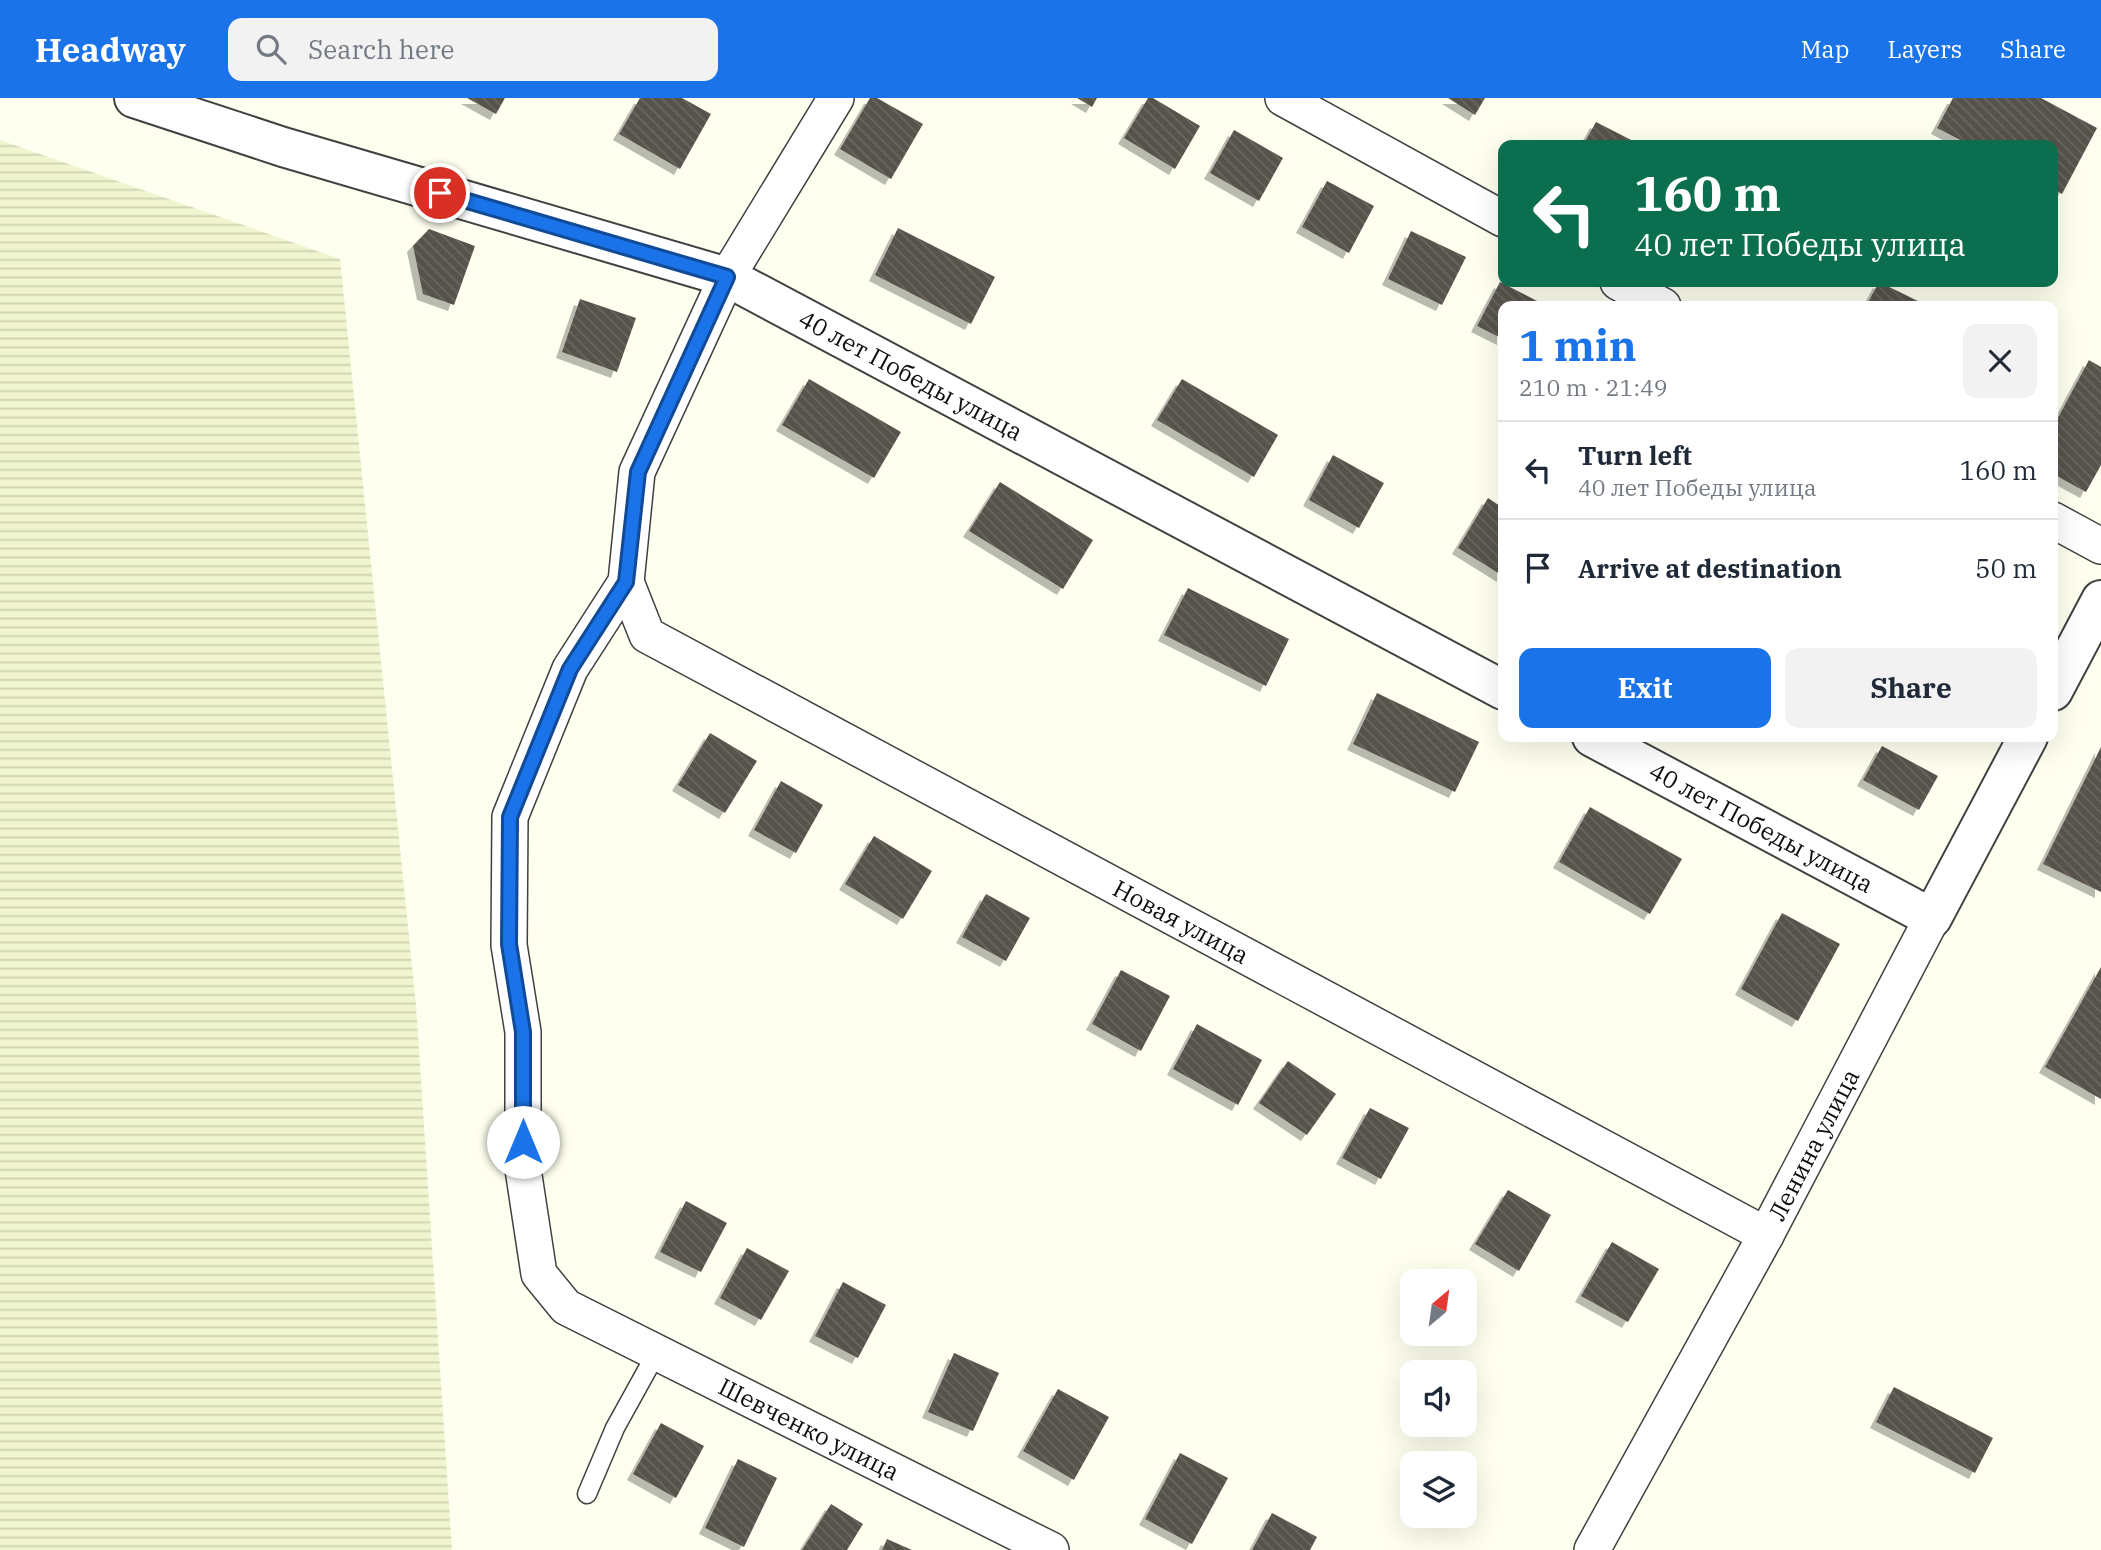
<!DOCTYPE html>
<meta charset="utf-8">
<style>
:root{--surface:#fff;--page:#f2f2f3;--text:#1f2937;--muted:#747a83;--line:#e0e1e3;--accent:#1a73e8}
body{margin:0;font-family:"IBM Plex Serif",serif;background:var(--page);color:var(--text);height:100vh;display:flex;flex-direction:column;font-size:26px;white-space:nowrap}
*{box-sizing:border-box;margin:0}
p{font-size:23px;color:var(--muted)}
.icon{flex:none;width:38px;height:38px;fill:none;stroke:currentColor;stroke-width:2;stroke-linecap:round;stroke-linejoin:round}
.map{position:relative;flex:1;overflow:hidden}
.details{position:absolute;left:1498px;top:203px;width:560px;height:441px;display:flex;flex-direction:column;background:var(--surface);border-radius:14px;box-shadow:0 7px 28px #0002}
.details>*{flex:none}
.hud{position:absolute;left:1498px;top:42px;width:560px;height:147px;border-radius:14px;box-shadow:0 7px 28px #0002;background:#0b6e4f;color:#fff;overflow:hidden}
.needle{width:46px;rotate:29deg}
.tools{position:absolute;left:1400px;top:1171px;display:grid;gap:14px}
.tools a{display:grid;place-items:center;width:77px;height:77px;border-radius:14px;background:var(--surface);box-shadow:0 7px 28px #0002;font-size:35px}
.pin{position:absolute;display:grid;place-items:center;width:60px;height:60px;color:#fff;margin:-30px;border:4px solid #fff;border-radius:50%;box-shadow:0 2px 7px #0007}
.me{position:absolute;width:77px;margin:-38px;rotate:0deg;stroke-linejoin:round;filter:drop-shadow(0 0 5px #0008)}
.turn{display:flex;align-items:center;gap:24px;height:147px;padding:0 21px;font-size:32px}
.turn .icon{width:91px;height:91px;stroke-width:2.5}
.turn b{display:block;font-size:49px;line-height:60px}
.round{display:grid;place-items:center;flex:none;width:74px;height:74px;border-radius:14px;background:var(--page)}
.headline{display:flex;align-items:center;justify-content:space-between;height:119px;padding:0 21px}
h1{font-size:42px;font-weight:800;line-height:52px;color:var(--accent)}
.button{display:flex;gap:14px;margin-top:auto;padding:14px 21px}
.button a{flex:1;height:80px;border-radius:14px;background:var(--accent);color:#fff;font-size:28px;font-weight:800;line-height:80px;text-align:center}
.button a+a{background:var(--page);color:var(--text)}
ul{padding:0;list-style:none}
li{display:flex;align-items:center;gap:21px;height:98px;padding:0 21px;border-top:2px solid var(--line)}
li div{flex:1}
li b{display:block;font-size:26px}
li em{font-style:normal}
header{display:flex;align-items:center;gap:42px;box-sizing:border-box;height:98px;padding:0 35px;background:var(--accent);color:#fff}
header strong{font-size:33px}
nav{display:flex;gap:38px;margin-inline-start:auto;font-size:24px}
.search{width:490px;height:63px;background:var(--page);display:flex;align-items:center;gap:18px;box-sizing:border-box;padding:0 24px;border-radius:14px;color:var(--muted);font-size:26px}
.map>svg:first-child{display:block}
.farmland{fill:url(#farmland-rules)}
.building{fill:url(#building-back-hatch);filter:url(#shadow)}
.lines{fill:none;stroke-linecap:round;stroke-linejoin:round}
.service-casing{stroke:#414141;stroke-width:21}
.minor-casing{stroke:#414141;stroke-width:38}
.tertiary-casing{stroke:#414141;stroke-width:42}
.service{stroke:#fff;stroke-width:18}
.minor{stroke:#fff;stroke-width:35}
.tertiary{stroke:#fff;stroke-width:38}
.route-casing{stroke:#114b97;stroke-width:18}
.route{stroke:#1a73e8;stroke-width:12}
.labels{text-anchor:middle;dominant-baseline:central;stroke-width:7;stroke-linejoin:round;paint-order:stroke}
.street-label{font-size:24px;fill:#0e0e0e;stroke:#fff}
</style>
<header>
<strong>Headway</strong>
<div class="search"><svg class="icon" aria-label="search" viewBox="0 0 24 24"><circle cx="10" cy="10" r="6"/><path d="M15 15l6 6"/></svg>Search here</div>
<nav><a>Map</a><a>Layers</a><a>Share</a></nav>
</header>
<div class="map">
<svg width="2101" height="1452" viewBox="0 0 2101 1452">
<defs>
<pattern id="farmland-rules" width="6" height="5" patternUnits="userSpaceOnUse" patternTransform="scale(1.75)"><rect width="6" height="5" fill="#f0f5d0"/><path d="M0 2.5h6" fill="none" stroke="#cdd1b1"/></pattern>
<pattern id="building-back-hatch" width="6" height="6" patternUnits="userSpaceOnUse" patternTransform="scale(1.75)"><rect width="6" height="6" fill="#57524b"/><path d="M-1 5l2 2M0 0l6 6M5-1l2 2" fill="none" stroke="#6a6661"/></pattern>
<filter id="shadow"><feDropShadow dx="-6" dy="6" stdDeviation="0" flood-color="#0004"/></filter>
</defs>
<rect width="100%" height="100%" fill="#feffef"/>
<path class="farmland" d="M0 42 340 161 416 907 452 1452H0Z"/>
<path class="building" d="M467 0H505L496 16Z
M640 0H682L711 16 680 71 619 36Z
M870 0H877L923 26 891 81 840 51Z
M1077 0H1097L1092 9Z
M1148 0H1153L1200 28 1175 71 1124 40Z
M1448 0H1485L1475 17Z
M1953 0H2041L2097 30 2062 96 2053 91V47H1970L1937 30Z
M1596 24 1641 47H1583Z
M1234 32 1283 60 1259 103 1210 75Z
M1327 83 1374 108 1349 155 1302 129Z
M898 130 995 179 971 226 875 177Z
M429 131 475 148 454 207 423 196 413 148Z
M1411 133 1466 159 1442 207 1388 181Z
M1500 184 1547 208H1503V241L1477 228Z
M1879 184 1920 204 1918 208H1866Z
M580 201 636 220 617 274 562 254Z
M2089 262 2101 269V367L2086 394 2053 376V329Z
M809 281 901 334 874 380 782 327Z
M1182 281 1278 337 1254 379 1157 322Z
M1333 357 1384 385 1359 430 1309 402Z
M1000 384 1093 442 1063 491 969 433Z
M1488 400 1503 410V478L1458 450Z
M1188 490 1289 541 1266 588 1164 537Z
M1377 595 1479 644 1455 694 1353 646Z
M710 635 757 663 725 715 678 687Z
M1882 648 1938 678 1919 712 1863 682Z
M2101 649V794L2043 766Z
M781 683 823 707 796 755 754 732Z
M1590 709 1682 761 1650 816 1559 764Z
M874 738 932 773 903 821 845 786Z
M986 796 1030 820 1006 863 962 839Z
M1782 815 1840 846 1798 923 1741 891Z
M2101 869V1001L2045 969Z
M1121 872 1170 898 1141 953 1092 926Z
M1197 926 1262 962 1238 1007 1173 971Z
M1288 963 1336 996 1307 1037 1259 1005Z
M1370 1010 1409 1030 1381 1081 1342 1060Z
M1508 1092 1551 1117 1519 1173 1475 1146Z
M686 1103 727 1125 701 1174 660 1154Z
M1612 1144 1659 1171 1628 1224 1581 1198Z
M747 1150 789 1173 761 1222 720 1200Z
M843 1184 886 1207 858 1260 815 1238Z
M954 1255 999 1275 973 1333 928 1314Z
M1894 1289 1993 1340 1975 1375 1876 1324Z
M1058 1291 1109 1319 1074 1382 1023 1353Z
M661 1325 704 1348 676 1400 633 1376Z
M1180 1355 1228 1380 1192 1446 1145 1421Z
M738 1361 777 1380 744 1449 705 1430Z
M831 1406 863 1426 847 1452H802Z
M1272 1415 1317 1439 1310 1452H1252Z
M887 1441 912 1452H882Z"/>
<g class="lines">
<defs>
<path id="service" d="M587 1396 615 1330 657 1254"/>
<g id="minor">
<path id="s1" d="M836 0 727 179 637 374 626 484 570 571 510 719 509 847 523 934V1071L539 1176 566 1209 1051 1452"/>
<path d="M1283 0 1503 121"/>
<path d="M1618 184 1663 208"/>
<path d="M2053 422 2101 448"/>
<path id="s2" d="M626 484 647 537 1766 1137"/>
<path id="s3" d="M1592 1452 1766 1137 1932 820"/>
</g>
<g id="tertiary">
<path id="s4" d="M134 0 283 49 727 179 1503 592"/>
<path d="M2053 593 2101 502"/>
<path id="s5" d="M1592 639 1932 820 2028 639"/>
</g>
</defs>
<use href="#service" class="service-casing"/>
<use href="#minor" class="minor-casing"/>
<use href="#tertiary" class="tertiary-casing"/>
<use href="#service" class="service"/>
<use href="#minor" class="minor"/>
<use href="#tertiary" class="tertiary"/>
</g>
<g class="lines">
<defs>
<path id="route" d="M440 95 727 179 638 374 626 484 570 571 510 719 509 846 523 934V1044"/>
</defs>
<use href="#route" class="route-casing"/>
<use href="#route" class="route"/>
</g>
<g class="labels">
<g class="street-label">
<text stroke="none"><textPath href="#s4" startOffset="828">40 лет Победы улица</textPath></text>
<text stroke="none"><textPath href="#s5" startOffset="192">40 лет Победы улица</textPath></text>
<text stroke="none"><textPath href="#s2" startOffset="663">Новая улица</textPath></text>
<text stroke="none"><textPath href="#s3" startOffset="462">Ленина улица</textPath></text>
<text stroke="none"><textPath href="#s1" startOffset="1572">Шевченко улица</textPath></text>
</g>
</g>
</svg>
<div class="tools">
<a><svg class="needle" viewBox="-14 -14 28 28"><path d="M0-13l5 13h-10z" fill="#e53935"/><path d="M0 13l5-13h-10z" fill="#747a83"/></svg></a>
<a><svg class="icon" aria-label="sound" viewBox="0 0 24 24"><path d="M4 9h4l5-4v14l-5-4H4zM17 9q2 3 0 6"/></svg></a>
<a><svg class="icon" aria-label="layers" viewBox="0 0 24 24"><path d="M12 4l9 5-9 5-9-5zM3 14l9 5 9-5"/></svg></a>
</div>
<div class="pin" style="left:440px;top:95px;background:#d93025"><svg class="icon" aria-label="arrive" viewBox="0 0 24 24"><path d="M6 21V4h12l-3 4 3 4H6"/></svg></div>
<svg class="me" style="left:523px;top:1044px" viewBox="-20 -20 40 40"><circle r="19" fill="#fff"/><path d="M0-13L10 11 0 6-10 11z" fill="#1a73e8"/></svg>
<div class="hud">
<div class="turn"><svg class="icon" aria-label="left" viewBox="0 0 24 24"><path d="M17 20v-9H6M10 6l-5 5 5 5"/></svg><div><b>160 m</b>40 лет Победы улица</div></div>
</div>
<section class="details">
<div class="headline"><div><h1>1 min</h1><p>210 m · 21:49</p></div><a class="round"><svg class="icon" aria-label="close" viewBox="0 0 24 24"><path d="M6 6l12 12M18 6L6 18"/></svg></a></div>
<ul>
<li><svg class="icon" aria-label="left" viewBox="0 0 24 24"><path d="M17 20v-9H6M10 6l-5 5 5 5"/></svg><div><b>Turn left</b><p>40 лет Победы улица</p></div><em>160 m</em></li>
<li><svg class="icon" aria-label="arrive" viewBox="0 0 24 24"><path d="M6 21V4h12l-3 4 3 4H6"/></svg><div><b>Arrive at destination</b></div><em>50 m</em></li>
</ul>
<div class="button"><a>Exit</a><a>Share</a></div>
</section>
</div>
